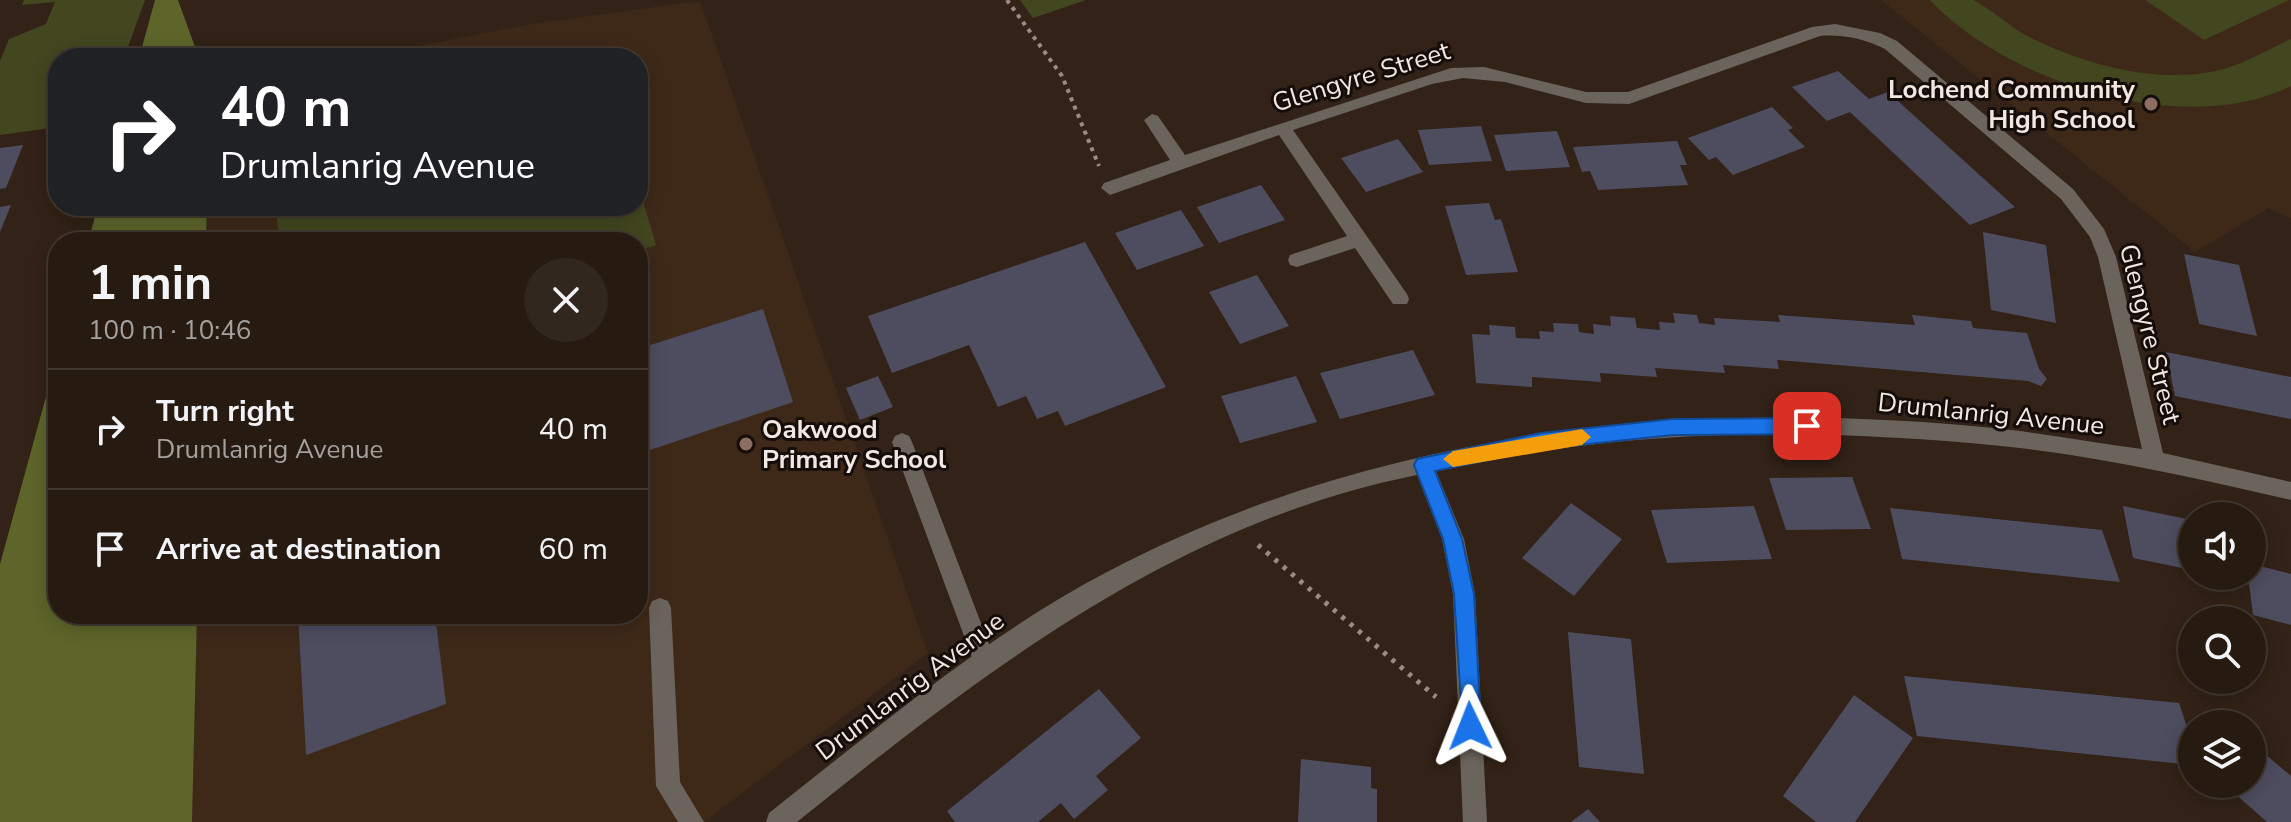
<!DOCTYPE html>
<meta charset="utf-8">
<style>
:root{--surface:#261a11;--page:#32271f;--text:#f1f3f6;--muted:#a4a19f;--line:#423831}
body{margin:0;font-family:"Nunito Sans",sans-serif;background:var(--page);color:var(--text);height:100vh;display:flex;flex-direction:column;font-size:30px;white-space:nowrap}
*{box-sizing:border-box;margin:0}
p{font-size:26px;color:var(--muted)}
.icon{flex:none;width:44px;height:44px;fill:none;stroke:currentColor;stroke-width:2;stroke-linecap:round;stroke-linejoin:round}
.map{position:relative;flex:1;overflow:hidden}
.sheet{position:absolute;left:48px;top:232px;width:600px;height:392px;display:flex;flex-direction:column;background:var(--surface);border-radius:32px;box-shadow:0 4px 20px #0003,0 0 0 2px var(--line)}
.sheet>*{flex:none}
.top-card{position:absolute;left:48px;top:48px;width:600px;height:168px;border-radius:32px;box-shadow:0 4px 20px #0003,0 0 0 2px var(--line);background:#202124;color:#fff;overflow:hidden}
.fabs{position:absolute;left:2178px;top:502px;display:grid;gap:16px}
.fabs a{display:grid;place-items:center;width:88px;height:88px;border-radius:50%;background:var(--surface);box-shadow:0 4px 20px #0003,0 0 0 2px var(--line);font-size:40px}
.pin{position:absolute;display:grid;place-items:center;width:68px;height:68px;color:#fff;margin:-34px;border-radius:16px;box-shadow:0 4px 12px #0006}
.me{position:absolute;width:88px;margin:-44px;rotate:358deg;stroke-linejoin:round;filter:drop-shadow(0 0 6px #0008)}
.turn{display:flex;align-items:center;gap:28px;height:168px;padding:0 40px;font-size:36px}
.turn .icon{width:104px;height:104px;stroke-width:2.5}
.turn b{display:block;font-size:56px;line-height:68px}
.round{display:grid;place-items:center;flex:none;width:84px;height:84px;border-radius:42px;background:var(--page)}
.headline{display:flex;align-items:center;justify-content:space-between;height:136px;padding:0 40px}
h1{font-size:48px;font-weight:700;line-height:60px}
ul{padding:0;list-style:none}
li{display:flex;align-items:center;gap:24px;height:120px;padding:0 40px;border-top:2px solid var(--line)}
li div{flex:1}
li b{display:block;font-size:30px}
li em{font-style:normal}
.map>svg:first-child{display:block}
.built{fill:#3e2919}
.green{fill:#424720}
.forest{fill:#5d652a}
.building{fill:#4e4d60}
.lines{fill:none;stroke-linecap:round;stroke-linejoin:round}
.path-far1{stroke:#9a8c83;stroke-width:4;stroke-dasharray:4 5;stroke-linecap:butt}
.path{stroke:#9a8c83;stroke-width:5;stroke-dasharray:4 7;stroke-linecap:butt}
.lane{fill:#6b645d;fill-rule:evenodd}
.street{fill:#6b645d;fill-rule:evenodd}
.route{fill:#1a73e8;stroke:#114b97;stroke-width:2}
.slow{fill:#f59e0b}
.education-dot{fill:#8d6e63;stroke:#150d09;stroke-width:3}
.labels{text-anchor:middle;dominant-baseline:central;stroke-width:6;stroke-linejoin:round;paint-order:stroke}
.street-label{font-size:26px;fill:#f3e8e1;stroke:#150d09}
.poi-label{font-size:26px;font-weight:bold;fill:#f3e8e1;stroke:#150d09;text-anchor:end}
</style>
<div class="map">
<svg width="2291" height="822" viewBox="0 0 2291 822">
<rect width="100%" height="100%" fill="#322217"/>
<path class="built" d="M1881 0H2291V219L2269 208 2195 252Z
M700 1 928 653 704 822H192L197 614H638V242H206L207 206H638V58H355L538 23Z"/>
<path class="green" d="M24 0H145L124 58H58V127L0 135V61L9 39 46 24 55 2 22 5Z
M1020 0H1086L1033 18Z
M1930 0C1943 0 1960 0 1973 0 1983 3 2014 30 2029 37 2086 65 2160 86 2224 69 2247 62 2269 49 2291 39V86C2185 139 2008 83 1930 0Z
M2145 0H2289L2204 40Z
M638 184 656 245 638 251V242H279L276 206H638Z"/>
<path class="forest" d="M155 0H178L199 58H139Z
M98 206H207L206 242H88Z
M58 353V614H197L192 822H0V564Z"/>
<path class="building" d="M1838 71 1869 99 1888 92 2015 207 1970 225 1850 112 1827 121 1792 87Z
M1772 107 1793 128 1788 130 1805 147 1733 175 1716 157 1709 160 1688 138Z
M1481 126 1492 161 1429 165 1418 130Z
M1557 131 1570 167 1506 171 1494 135Z
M1398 139 1423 172 1366 192 1341 158Z
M1677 141 1687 165H1680L1688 185 1598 190 1590 171 1582 172 1573 147Z
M23 145 6 188 0 189V148Z
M1261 185 1285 220 1219 243 1197 207Z
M1489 203 1495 220 1501 219 1518 272 1466 275 1445 206Z
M11 205 0 232V207Z
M1181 210 1204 246 1137 270 1115 233Z
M1983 232 2046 245 2056 323 1991 310Z
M1085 242 1166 387 1065 426 1058 411 1037 419 1026 396 998 407 969 345 892 373 868 316Z
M2184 254 2239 265 2257 336 2199 324Z
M1257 275 1289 326 1240 344 1209 292Z
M763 309 793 402 638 454V349Z
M1673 313 1697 315 1699 323 1715 325 1714 318 1780 322 1778 315 1915 325 1912 315 1971 321 1973 328 2027 333 2039 369 2047 379 2041 386 2028 381 1777 360 1779 369 1723 365 1725 373 1655 368 1657 377 1600 373 1601 382 1532 377V387L1476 383 1472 334 1490 335 1489 325 1515 327 1516 338 1540 339 1539 331 1554 332 1553 323 1578 324 1579 332 1594 334 1593 324 1611 326 1610 316 1635 318 1637 328 1660 330 1659 322 1675 323Z
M1413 350 1435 395 1340 419 1320 373Z
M2166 352 2291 377V419L2175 396Z
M878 376 893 407 860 420 846 388Z
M1296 376 1317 422 1240 443 1221 396Z
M1852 477 1871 529 1786 530 1769 478Z
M1571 503 1622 539 1574 596 1522 558Z
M1754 506 1772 559 1667 563 1651 510Z
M2123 506 2192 520V570L2133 558Z
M1890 508 2102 530 2120 582 1902 559Z
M2252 564 2291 574V625L2253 615 2248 576H2252Z
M298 614H435L446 704 306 755Z
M1568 632 1631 639 1644 774 1579 767Z
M1904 676 2179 703 2192 742V765L1917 736Z
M1099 689 1141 738 1096 776 1108 790 1074 819 1061 803 1038 822H955L947 811Z
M1854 695 1913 738 1855 822H1816L1783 796Z
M2252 743 2291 776V822H2267L2224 784H2252Z
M1301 759 1371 767V788L1377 789V822H1298Z
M1588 809 1600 822H1571Z"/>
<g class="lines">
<path class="path-far1" d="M1007 0 1062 76 1099 166"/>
<path class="path" d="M1258 545 1436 697"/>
<path class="lane" d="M902 433 909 436 912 442 995 660 992 668 984 671 976 668 973 660 892 442 895 436Z
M660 598 668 601 671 608 680 782 704 822H678L656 786 649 608 652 601Z"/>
<path class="street" d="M1835 24 1880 33 1897 41 2073 189 2104 229 2116 257 2163 453 2291 482V500C2194 478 2100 456 2001 446 1848 431 1689 428 1537 452 1503 457 1469 465 1436 471L1464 539 1475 594 1487 822H1463L1453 594 1442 539 1417 475C1176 523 983 672 797 822H766L769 813C877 728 985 636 1107 572 1380 428 1699 397 2002 429 2049 434 2095 443 2142 449L2098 257 2090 237 2061 199 1885 49C1865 39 1843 34 1820 36L1629 104 1586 103 1505 82 1463 78 1432 84 1293 130 1407 294 1409 299 1407 304H1393L1355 248 1297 267 1290 265 1288 260 1290 255 1347 236 1279 135 1110 195 1101 188 1104 183 1170 160 1144 120 1152 114 1158 116 1185 155 1451 68 1484 67 1586 92H1628L1812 27Z"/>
</g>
<path class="route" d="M1807 418 1816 426 1807 434 1673 435 1541 449 1435 471 1462 539 1474 594 1481 726 1478 733 1470 736 1463 733 1454 594 1443 539 1414 465 1417 459 1541 433 1673 419Z"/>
<path class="slow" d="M1582 429 1591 437 1582 445 1453 467 1443 459 1453 451Z"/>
<g class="education-dot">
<circle cx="2151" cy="104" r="8"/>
<circle cx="746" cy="444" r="8"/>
</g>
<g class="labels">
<g class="street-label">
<text transform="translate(1361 77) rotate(-17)">Glengyre Street</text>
<text transform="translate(2150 334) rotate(76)">Glengyre Street</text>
<text transform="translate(1991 414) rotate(6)">Drumlanrig Avenue</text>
<text transform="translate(910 686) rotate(-37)">Drumlanrig Avenue</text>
</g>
<g class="poi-label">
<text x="2135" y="89">Lochend Community<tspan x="2135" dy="30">High School</tspan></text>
<text x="762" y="429" text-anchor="start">Oakwood<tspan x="762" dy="30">Primary School</tspan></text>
</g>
</g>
</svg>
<div class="fabs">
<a><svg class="icon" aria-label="sound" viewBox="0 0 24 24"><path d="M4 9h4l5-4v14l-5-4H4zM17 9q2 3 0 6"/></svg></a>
<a><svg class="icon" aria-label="search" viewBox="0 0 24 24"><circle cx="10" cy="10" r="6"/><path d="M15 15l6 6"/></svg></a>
<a><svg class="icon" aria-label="layers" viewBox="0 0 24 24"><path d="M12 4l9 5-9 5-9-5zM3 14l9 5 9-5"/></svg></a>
</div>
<div class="pin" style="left:1807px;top:426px;background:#d93025"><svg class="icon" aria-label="arrive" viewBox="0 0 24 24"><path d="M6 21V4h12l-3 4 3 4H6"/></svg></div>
<svg class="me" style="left:1470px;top:726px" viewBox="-20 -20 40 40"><path d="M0-17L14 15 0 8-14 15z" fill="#1a73e8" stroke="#fff" stroke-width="4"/></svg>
<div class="top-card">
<div class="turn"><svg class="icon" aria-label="right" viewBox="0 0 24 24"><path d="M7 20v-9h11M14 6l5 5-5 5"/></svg><div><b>40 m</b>Drumlanrig Avenue</div></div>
</div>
<section class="sheet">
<div class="headline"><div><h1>1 min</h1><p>100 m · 10:46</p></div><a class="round"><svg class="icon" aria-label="close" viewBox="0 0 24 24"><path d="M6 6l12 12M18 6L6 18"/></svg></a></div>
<ul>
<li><svg class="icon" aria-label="right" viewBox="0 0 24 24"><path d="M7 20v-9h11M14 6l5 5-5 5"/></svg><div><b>Turn right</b><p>Drumlanrig Avenue</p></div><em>40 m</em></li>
<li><svg class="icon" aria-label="arrive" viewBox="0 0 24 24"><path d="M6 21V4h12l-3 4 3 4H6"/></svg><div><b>Arrive at destination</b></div><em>60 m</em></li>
</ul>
</section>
</div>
